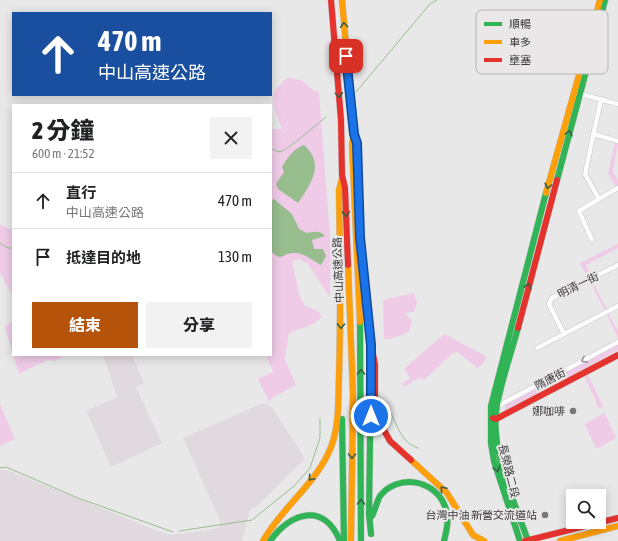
<!DOCTYPE html>
<html lang="zh-TW">
<meta charset="utf-8">
<style>
:root{--surface:#fff;--page:#f2f2f2;--text:#202124;--muted:#757577;--line:#e0e0e0;--accent:#b45309}
body{margin:0;font-family:"Asap Condensed","Noto Sans TC",sans-serif;background:var(--page);color:var(--text);height:100vh;display:flex;flex-direction:column;font-size:15px;white-space:nowrap}
*{box-sizing:border-box;margin:0}
p{font-size:13px;color:var(--muted)}
.icon{flex:none;width:22px;height:22px;fill:none;stroke:currentColor;stroke-width:2;stroke-linecap:round;stroke-linejoin:round}
.map{position:relative;flex:1;overflow:hidden}
.drawer{position:absolute;left:12px;top:104px;width:260px;height:252px;display:flex;flex-direction:column;background:var(--surface);border-radius:0px;box-shadow:0 2px 10px #0003}
.drawer>*{flex:none}
.top-card{position:absolute;left:12px;top:12px;width:260px;height:84px;border-radius:0px;box-shadow:0 2px 10px #0003;background:#1a4fa0;color:#fff;overflow:hidden}
.fabs{position:absolute;left:566px;top:489px;display:grid;gap:8px}
.fabs a{display:grid;place-items:center;width:40px;height:40px;border-radius:0px;background:var(--surface);box-shadow:0 2px 10px #0003;font-size:20px}
.pin{position:absolute;display:grid;place-items:center;width:34px;height:34px;color:#fff;margin:-17px;border-radius:8px;box-shadow:0 2px 6px #0006}
.me{position:absolute;width:44px;margin:-22px;rotate:0deg;stroke-linejoin:round;filter:drop-shadow(0 0 3px #0008)}
.turn{display:flex;align-items:center;gap:14px;height:84px;padding:0 20px;font-size:18px}
.turn .icon{width:52px;height:52px;stroke-width:2.5}
.turn b{display:block;font-size:28px;line-height:34px}
.round{display:grid;place-items:center;flex:none;width:42px;height:42px;border-radius:0px;background:var(--page)}
.overview{display:flex;align-items:center;justify-content:space-between;height:68px;padding:0 20px}
h1{font-size:24px;font-weight:800;line-height:30px}
.button{display:flex;gap:8px;margin-top:auto;padding:8px 20px}
.button a{flex:1;height:46px;border-radius:0px;background:var(--accent);color:#fff;font-size:16px;font-weight:800;line-height:46px;text-align:center}
.button a+a{background:var(--page);color:var(--text)}
ul{padding:0;list-style:none}
li{display:flex;align-items:center;gap:12px;height:56px;padding:0 20px;border-top:1px solid var(--line)}
li div{flex:1}
li b{display:block;font-size:15px}
li em{font-style:normal}
.map>svg:first-child{display:block}
.built{fill:#e0d9de}
.green{fill:#efcbe7}
.water{fill:#98bd8f}
.lines{fill:none;stroke-linecap:round;stroke-linejoin:round}
.stream{stroke:#98bd8f;stroke-width:1}
.street-casing{stroke:#c6c5c6;stroke-width:5.5}
.fast-casing{stroke:#c6c5c6;stroke-width:7}
.slow-casing{stroke:#c6c5c6;stroke-width:7}
.jam-casing{stroke:#c6c5c6;stroke-width:7}
.street{stroke:#fcfcfc;stroke-width:4.5}
.fast{stroke:#30b455;stroke-width:6}
.slow{stroke:#ff9f0a;stroke-width:6}
.jam{stroke:#e5322d;stroke-width:6}
.oneway{stroke:#385f43}
.oneway2{stroke:#9c9b9c}
.route-casing{stroke:#114b97;stroke-width:10}
.route{stroke:#1a73e8;stroke-width:7}
.poi-dot{fill:#787778;stroke:#eae7e9;stroke-width:1.5}
.labels{text-anchor:middle;dominant-baseline:central;stroke-width:4;stroke-linejoin:round;paint-order:stroke}
.street-label{font-size:11px;fill:#3b3a3b;stroke:#eae7e9}
.poi-label{font-size:11px;fill:#3b3a3b;stroke:#eae7e9;text-anchor:end}
.key{fill:#eae7e9;stroke:#b6b3b5;stroke-width:1}
.key-label{font-size:11px;fill:#3b3a3b}
</style>
<div class="map">
<svg width="618" height="541" viewBox="0 0 618 541">
<rect width="100%" height="100%" fill="#e9e8e9"/>
<path class="built" d="M103 355H132L144 383 136 387 162 443 111 467 86 411 117 397Z
M263 403 273 408 305 459 257 506 250 510 242 541H0V470H7L155 530 172 535 219 528 220 520 183 438Z"/>
<path class="green" d="M288 77 303 81 314 91 319 92 331 249 330 297 308 264 298 259 292 262 300 297 305 306 318 311 322 317 313 324 289 333 285 359 296 385 272 398 269 402 258 379 273 372 266 355H271V129H282C273 104 264 97 288 77Z
M615 143 618 144 613 172 618 180V186L616 187 608 173Z
M0 225 13 230V296L0 273Z
M618 244V248L586 265 592 277 588 279 580 263Z
M593 282 607 310 605 311 591 283Z
M414 293 417 302 414 312 405 313 412 322 409 332 390 339H384L383 300Z
M609 314 618 331V338L607 315Z
M13 320V355L5 327Z
M444 334 486 356 485 361 478 368 457 352 452 354 424 380 421 377 404 387 402 384 410 378 404 369Z
M618 344V350L567 378 564 372Z
M13 355H66L55 361 47 360 19 374Z
M561 374 564 379 504 411 506 403Z
M588 375 603 406 599 409 585 377Z
M0 404 15 439 0 446Z
M605 413 616 438 596 449 585 424Z"/>
<path class="water" d="M304 145C326 164 310 185 298 203L278 189 276 184 284 172 282 167C287 158 294 148 304 145Z
M274 199 292 214 299 229 307 233C314 232 320 230 325 236L312 240 314 249H323L326 256 321 265C313 261 303 252 294 253 281 253 283 263 271 251V201Z"/>
<g class="lines">
<path class="stream" d="M356 92 430 4 437 0
M271 149 280 152C294 145 312 128 326 117
M0 243 8 248H13
M378 400C398 410 394 441 418 448
M0 468 6 467 78 498 173 532
M179 531 252 520 294 486 310 468 320 438V418"/>
<defs>
<path id="street" d="M577 93 618 104
M593 134 618 141
M599 199 585 174 601 99
M592 240 579 211 618 188
M564 334 549 304 552 298 618 265
M537 348 618 306
M496 407 618 342"/>
<path id="fast" d="M557 180 605 0
M360 322 361 541
M518 328C511 353 502 379 497 405 489 449 514 500 528 541
M371 369 369 514 371 534
M342 419 344 541
M372 516C375 510 377 501 380 496 397 474 433 479 444 504 450 517 447 529 444 541
M270 541C291 512 324 502 340 541
M520 541 494 461 491 443V406L546 193"/>
<path id="slow" d="M342 0 354 134 352 144 360 322
M546 193 600 0
M348 265 353 394 351 541
M411 460 447 493 473 535 484 541
M263 541C281 509 312 487 328 454 340 430 338 401 339 376 341 314 340 252 339 190L342 178
M560 541 618 526"/>
<path id="jam" d="M331 0 341 120 342 175 345 188 348 265
M361 246 371 345 375 364V403L380 423 390 441 411 460
M518 328 557 180
M493 418 496 419 618 355
M525 541 618 518"/>
</defs>
<use href="#street" class="street-casing"/>
<use href="#fast" class="fast-casing"/>
<use href="#slow" class="slow-casing"/>
<use href="#jam" class="jam-casing"/>
<use href="#street" class="street"/>
<use href="#fast" class="fast"/>
<use href="#slow" class="slow"/>
<use href="#jam" class="jam"/>
</g>
<defs><path id="oneway-chevron" d="M-2-3.5L2.5 0L-2 3.5" fill="none" stroke-width="1.6" stroke-linecap="round" stroke-linejoin="round"/></defs>
<g class="oneway">
<use href="#oneway-chevron" transform="translate(344 25) rotate(-95)"/>
<use href="#oneway-chevron" transform="translate(339 95) rotate(85)"/>
<use href="#oneway-chevron" transform="translate(569 133) rotate(-75)"/>
<use href="#oneway-chevron" transform="translate(548 186) rotate(105)"/>
<use href="#oneway-chevron" transform="translate(346 214) rotate(88)"/>
<use href="#oneway-chevron" transform="translate(528 286) rotate(-76)"/>
<use href="#oneway-chevron" transform="translate(341 326) rotate(91)"/>
<use href="#oneway-chevron" transform="translate(361 372) rotate(-90)"/>
<use href="#oneway-chevron" transform="translate(352 456) rotate(91)"/>
<use href="#oneway-chevron" transform="translate(497 469) rotate(74)"/>
<use href="#oneway-chevron" transform="translate(311 478) rotate(131)"/>
<use href="#oneway-chevron" transform="translate(443 489) rotate(-130)"/>
<use href="#oneway-chevron" transform="translate(361 502) rotate(-90)"/>
</g>
<use class="oneway2" href="#oneway-chevron" transform="translate(584 360) rotate(152)"/>
<g class="lines">
<defs>
<path id="route" d="M346 56 354 134 357 143 360 237 371 345V416"/>
</defs>
<use href="#route" class="route-casing"/>
<use href="#route" class="route"/>
</g>
<g class="poi-dot">
<circle cx="573" cy="411" r="4"/>
<circle cx="545" cy="515" r="4"/>
</g>
<g class="labels">
<g class="street-label">
<text transform="translate(338 270) rotate(-92)">中山高速公路</text>
<text transform="translate(578 285) rotate(-26)">明清一街</text>
<text transform="translate(550 379) rotate(-28)">隋唐街</text>
<text transform="translate(509 471) rotate(76)">長榮路二段</text>
</g>
<g class="poi-label">
<text x="565" y="411">娜咖啡</text>
<text x="537" y="515">台灣中油 新營交流道站</text>
</g>
</g>
<rect x="476" y="10" width="132" height="64" rx="6" class="key"/>
<rect x="484" y="22" width="18" height="4" fill="#30b455"/>
<rect x="484" y="40" width="18" height="4" fill="#ff9f0a"/>
<rect x="484" y="58" width="18" height="4" fill="#e5322d"/>
<g class="key-label">
<text x="509" y="28">順暢</text>
<text x="509" y="46">車多</text>
<text x="509" y="64">壅塞</text>
</g>
</svg>
<div class="fabs">
<a><svg class="icon" aria-label="search" viewBox="0 0 24 24"><circle cx="10" cy="10" r="6"/><path d="M15 15l6 6"/></svg></a>
</div>
<div class="pin" style="left:346px;top:56px;background:#d93025"><svg class="icon" aria-label="arrive" viewBox="0 0 24 24"><path d="M6 21V4h12l-3 4 3 4H6"/></svg></div>
<svg class="me" style="left:371px;top:416px" viewBox="-20 -20 40 40"><circle r="17" fill="#1a73e8" stroke="#fff" stroke-width="3"/><path d="M0-11L8 9 0 5-8 9z" fill="#fff"/></svg>
<div class="top-card">
<div class="turn"><svg class="icon" aria-label="ahead" viewBox="0 0 24 24"><path d="M12 20V5M6 11l6-6 6 6"/></svg><div><b>470 m</b>中山高速公路</div></div>
</div>
<section class="drawer">
<div class="overview"><div><h1>2 分鐘</h1><p>600 m · 21:52</p></div><a class="round"><svg class="icon" aria-label="close" viewBox="0 0 24 24"><path d="M6 6l12 12M18 6L6 18"/></svg></a></div>
<ul>
<li><svg class="icon" aria-label="ahead" viewBox="0 0 24 24"><path d="M12 20V5M6 11l6-6 6 6"/></svg><div><b>直行</b><p>中山高速公路</p></div><em>470 m</em></li>
<li><svg class="icon" aria-label="arrive" viewBox="0 0 24 24"><path d="M6 21V4h12l-3 4 3 4H6"/></svg><div><b>抵達目的地</b></div><em>130 m</em></li>
</ul>
<div class="button"><a>結束</a><a>分享</a></div>
</section>
</div>
